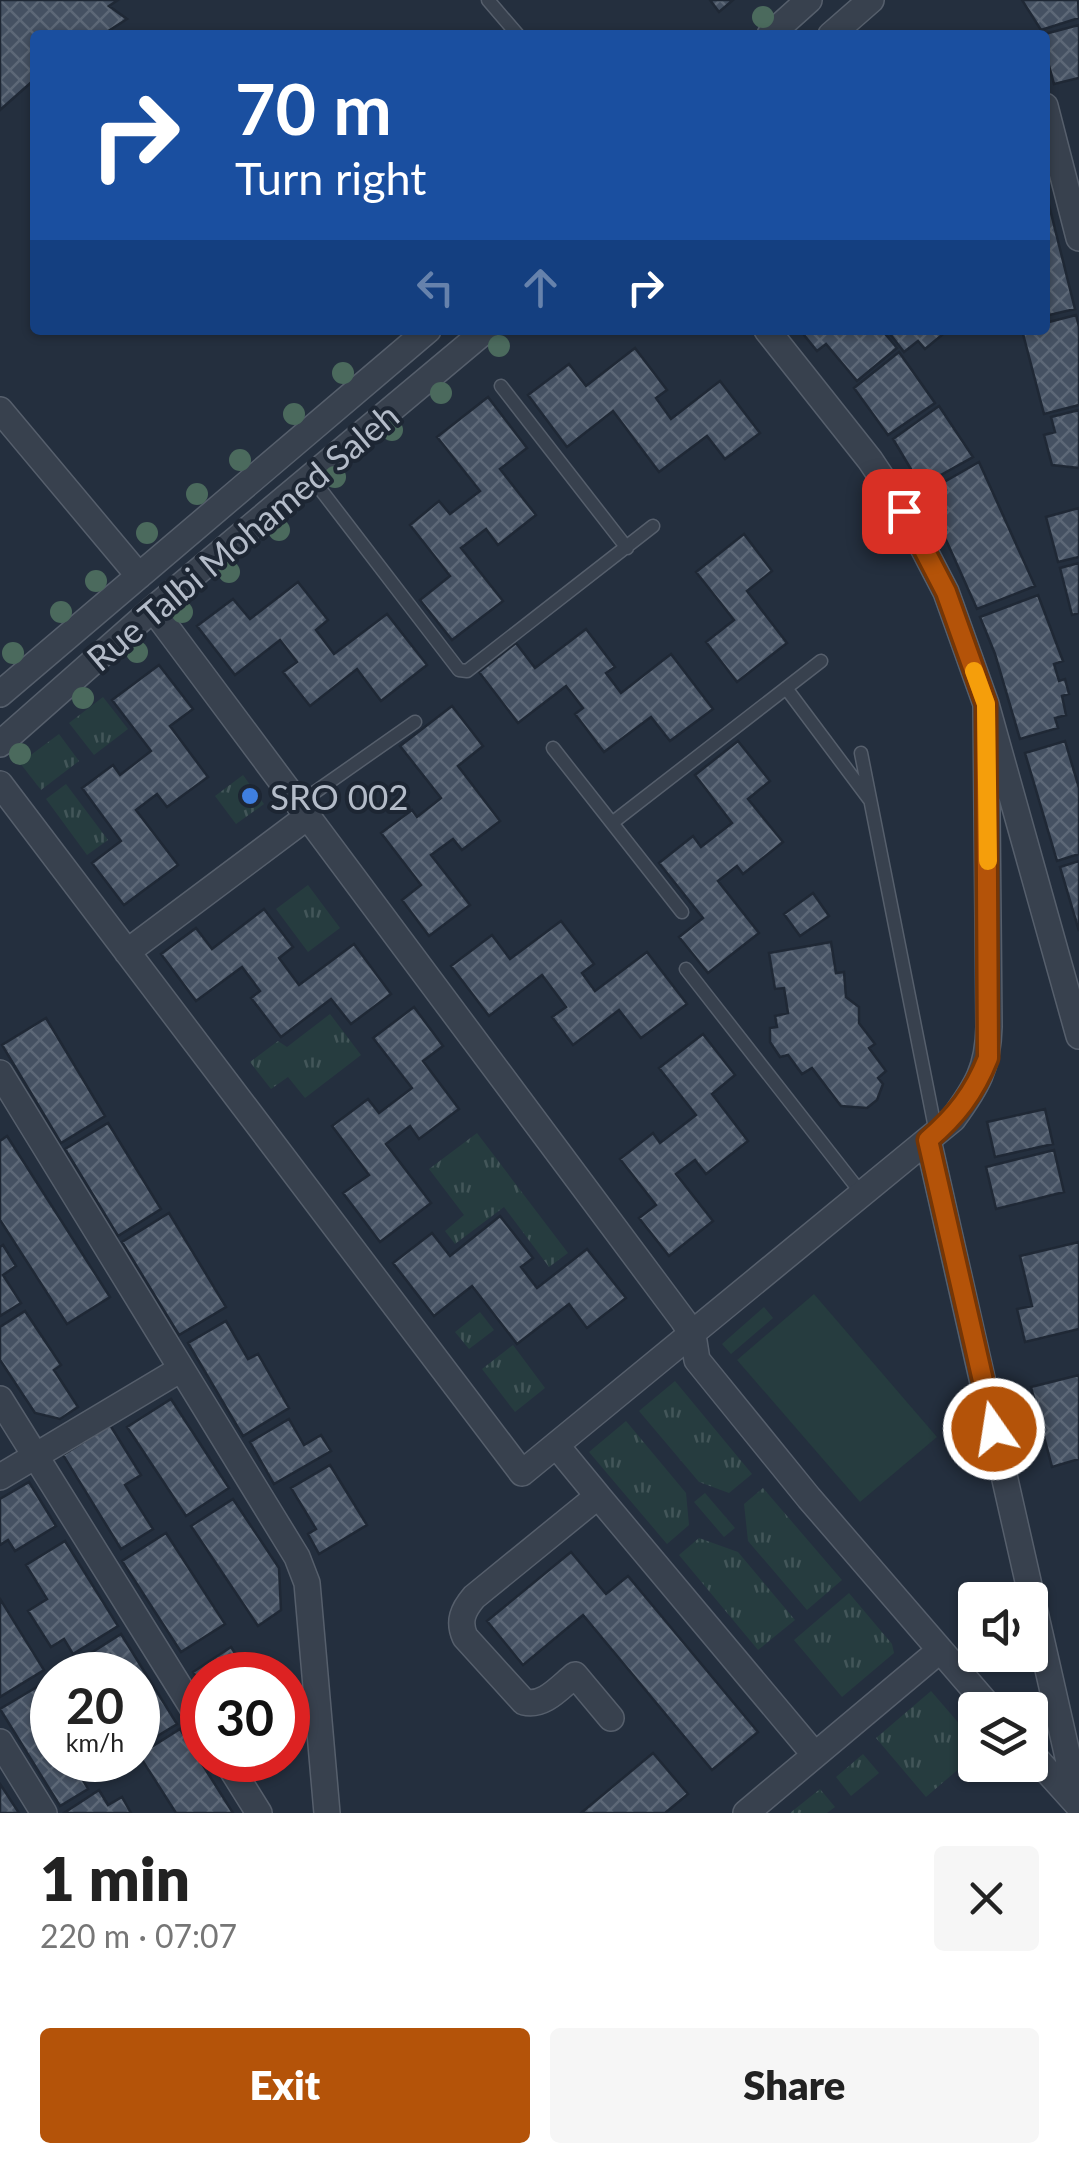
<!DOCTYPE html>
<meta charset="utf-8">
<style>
:root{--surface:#fff;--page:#f6f6f6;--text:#222;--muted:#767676;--accent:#b45309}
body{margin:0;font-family:Lato,sans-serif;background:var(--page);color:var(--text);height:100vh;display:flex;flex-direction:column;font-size:38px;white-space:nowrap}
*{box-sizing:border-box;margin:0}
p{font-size:32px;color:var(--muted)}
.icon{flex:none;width:55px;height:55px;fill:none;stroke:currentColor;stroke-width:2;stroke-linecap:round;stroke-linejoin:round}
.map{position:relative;height:1813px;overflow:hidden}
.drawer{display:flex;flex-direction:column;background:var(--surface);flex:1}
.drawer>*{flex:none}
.hud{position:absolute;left:30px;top:30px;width:1020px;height:305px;border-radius:10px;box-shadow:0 2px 8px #0004;background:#1a4fa0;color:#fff;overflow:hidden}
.tools{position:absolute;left:958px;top:1582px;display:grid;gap:20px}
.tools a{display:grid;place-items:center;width:90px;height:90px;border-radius:10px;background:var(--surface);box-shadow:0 2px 8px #0004;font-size:50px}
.speed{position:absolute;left:30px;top:1652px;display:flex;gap:20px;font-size:50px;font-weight:700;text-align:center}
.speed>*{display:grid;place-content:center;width:130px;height:130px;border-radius:50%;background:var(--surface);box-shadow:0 2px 8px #0004;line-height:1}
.speed small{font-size:25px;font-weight:400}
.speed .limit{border:15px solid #d22;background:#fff;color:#111}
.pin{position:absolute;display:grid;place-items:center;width:85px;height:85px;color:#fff;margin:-42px;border-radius:20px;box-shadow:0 5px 15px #0006}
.me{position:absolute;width:110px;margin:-55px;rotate:347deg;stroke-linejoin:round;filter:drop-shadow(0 0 8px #0008)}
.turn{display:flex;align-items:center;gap:35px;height:210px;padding:0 40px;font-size:45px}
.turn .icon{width:130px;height:130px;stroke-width:2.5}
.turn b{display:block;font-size:70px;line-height:85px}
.lanes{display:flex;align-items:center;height:95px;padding:0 40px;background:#0003;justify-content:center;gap:50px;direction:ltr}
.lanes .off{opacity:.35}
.round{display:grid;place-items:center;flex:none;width:105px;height:105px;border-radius:10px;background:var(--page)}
.overview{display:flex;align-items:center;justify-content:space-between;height:170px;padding:0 40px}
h1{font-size:60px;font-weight:800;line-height:75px}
.action{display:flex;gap:20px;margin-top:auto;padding:20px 40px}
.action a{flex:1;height:115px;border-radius:10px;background:var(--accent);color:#fff;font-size:40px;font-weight:800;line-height:115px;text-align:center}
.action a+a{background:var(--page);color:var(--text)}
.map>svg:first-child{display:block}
.grass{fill:url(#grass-tufts)}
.garden{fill:#263c3f}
.building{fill:url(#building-cross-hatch);stroke:#1f2835;stroke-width:2.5}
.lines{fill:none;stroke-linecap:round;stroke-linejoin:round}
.lane-casing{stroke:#565f6c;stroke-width:15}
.street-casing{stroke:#565f6c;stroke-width:28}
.lane{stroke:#38414e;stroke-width:12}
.street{stroke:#38414e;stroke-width:25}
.tree{fill:#4b6a5d}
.route-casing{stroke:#753606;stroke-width:25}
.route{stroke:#b45309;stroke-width:18}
.slow{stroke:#f59e0b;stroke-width:18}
.shop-dot{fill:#3f7fe0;stroke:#1d2633;stroke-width:4}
.labels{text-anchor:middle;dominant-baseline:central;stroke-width:8;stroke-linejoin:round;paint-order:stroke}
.street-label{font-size:35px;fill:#b4bcc9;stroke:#1d2633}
.poi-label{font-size:35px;fill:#b4bcc9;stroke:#1d2633;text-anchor:start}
</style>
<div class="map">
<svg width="1079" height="1813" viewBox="0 0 1079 1813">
<defs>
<pattern id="grass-tufts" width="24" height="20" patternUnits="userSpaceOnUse" patternTransform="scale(2.5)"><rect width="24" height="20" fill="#263c3f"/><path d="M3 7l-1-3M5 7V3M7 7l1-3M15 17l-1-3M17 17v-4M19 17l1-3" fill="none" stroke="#435659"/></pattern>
<pattern id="building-cross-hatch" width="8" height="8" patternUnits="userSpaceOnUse" patternTransform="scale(2.5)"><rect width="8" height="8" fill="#455162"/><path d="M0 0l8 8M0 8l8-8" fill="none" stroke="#5d6877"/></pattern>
</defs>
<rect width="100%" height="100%" fill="#242f3e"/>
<path class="grass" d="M103 697 128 729 94 755 69 723Z
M59 734 79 761 41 790 20 763Z
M243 775 264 804 236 824 215 796Z
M66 784 108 840 87 855 46 799Z
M308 885 340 928 308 952 276 909Z
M330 1014 361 1055 305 1098 288 1077 271 1089 250 1062 278 1041 287 1047Z
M477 1133 568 1253 549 1267 504 1207 455 1244 445 1231 464 1215 429 1169Z
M764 1307 773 1318 731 1354 722 1344Z
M480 1312 494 1330 469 1349 455 1332Z
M513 1345 545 1388 515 1412 482 1369Z
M675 1381 752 1474 729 1493 699 1482 639 1411Z
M626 1421 686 1493 689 1525 667 1544 589 1452Z
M763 1488 842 1580 807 1610 748 1541 744 1504Z
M705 1493 735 1528 724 1537 694 1502Z
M699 1538 738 1552 795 1620 758 1650 679 1555Z
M849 1593 892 1644 894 1653 842 1697 794 1640Z
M931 1691 975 1742V1755L926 1797 876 1738Z
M863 1754 879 1773 851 1796 836 1777Z
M820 1789 835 1807 827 1813H790Z"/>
<path class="garden" d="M814 1294 937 1437 860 1502 737 1360Z"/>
<path class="building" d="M0 0H118L109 6 127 19 102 35H35V79L0 110Z
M710 0H733L719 12Z
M1022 0H1078L1079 18 1041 30Z
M1079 25V78L1054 84 1045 51V35H1041Z
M1048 201 1075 309 1045 316V202Z
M1076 315 1079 327V405L1044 414 1022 330H1045V323Z
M800 330H882L897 348 857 381 826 344 817 351Z
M887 330H948L925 349 918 341 904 352Z
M635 348 667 390 656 398 671 419 720 381 760 433 725 459 707 436 659 472 613 411 567 447 528 395 569 364 586 386Z
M899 352 935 403 888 435 854 388Z
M488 397 527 448 500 469 536 515 498 545 486 529 461 548 503 601 452 640 420 600 450 576 410 525 439 501 450 514 480 491 437 437Z
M939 406 973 457 921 486 893 439Z
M1079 410V468L1052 465 1044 435 1055 432 1051 417Z
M979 462 1035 586 977 609 925 493Z
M1079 508V557L1058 562 1046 517Z
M744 534 772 571 747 591 787 643 737 682 706 642 734 620 696 572Z
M1079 563V613L1072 615 1060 568Z
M298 582 328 620 316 630 334 654 387 614 427 665 381 701 357 669 310 706 283 672 297 662 280 640 235 675 197 626 233 599 250 619Z
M1038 595 1063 661 1054 664 1059 681 1065 679 1069 694 1062 696 1066 715 1055 718 1058 728 1020 739 995 654 980 617Z
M586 629 615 667 606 673 621 693 671 654 713 709 670 741 651 717 604 752 575 714 583 708 566 686 518 723 479 672 516 643 535 668Z
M159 665 193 709 170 726 208 777 167 807 157 794 136 810 178 865 124 905 92 863 121 841 82 788 113 765 120 775 151 751 112 700Z
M452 706 483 746 458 766 500 821 462 850 453 839 431 855 470 905 429 936 402 900 421 885 381 833 412 810 417 817 441 798 400 746Z
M738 741 770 781 748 799 783 842 743 874 737 866 718 881 759 933 708 973 679 937 703 918 659 863 693 836 701 847 732 823 695 775Z
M1065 741 1079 788V854L1057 861 1025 753Z
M1079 861V931L1060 867Z
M813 893 829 916 800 936 784 914Z
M264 909 293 947 279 958 299 985 354 944 391 994 351 1024 331 999 281 1037 251 998 260 991 242 967 196 1001 161 954 196 928 212 949Z
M561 921 594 964 582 973 595 991 647 952 687 1004 641 1038 619 1010 573 1045 552 1017 566 1007 542 975 489 1016 451 966 492 935 510 959Z
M831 942 836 973 844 972 846 997 859 1007V1023L875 1044 869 1048 886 1071 878 1078 883 1084 877 1100 867 1108 841 1106 812 1068 802 1074 788 1055 780 1057 770 1042V1028L777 1027 775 1016 788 1013 784 988 775 989 769 953Z
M414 1007 443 1046 423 1061 459 1109 419 1139 410 1126 386 1144 431 1203 380 1242 343 1193 369 1175 332 1126 368 1099 379 1113 412 1088 373 1038Z
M46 1018 105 1116 61 1143 2 1045Z
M703 1034 735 1075 712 1094 748 1141 706 1174 695 1160 676 1174 713 1221 669 1256 639 1218 656 1205 620 1159 653 1133 660 1143 696 1115 659 1068Z
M1045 1109 1053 1144 995 1157 987 1122Z
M108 1123 161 1209 118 1236 65 1149Z
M7 1136 110 1297 67 1324 0 1220V1141Z
M1054 1150 1064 1192 996 1209 986 1167Z
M169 1213 226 1307 179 1335 122 1242Z
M500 1216 533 1258 521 1267 537 1288 587 1249 626 1298 587 1328 569 1304 517 1344 472 1286 434 1316 393 1263 432 1233 450 1256Z
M1079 1242V1329L1025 1342 1017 1309 1032 1306 1020 1256Z
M3 1245 16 1266 3 1275 21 1303 0 1316V1247Z
M25 1311 61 1365 54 1370 78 1407 60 1419 35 1413 0 1360V1327Z
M226 1321 248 1359 258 1354 289 1408 243 1436 188 1343Z
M1079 1375V1459L1052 1467 1031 1387Z
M171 1399 229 1488 186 1516 127 1427Z
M289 1419 304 1445 321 1435 331 1451 274 1484 250 1442Z
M110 1425 141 1475 125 1485 153 1529 121 1549 63 1455Z
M330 1465 367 1525 319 1554 308 1534 316 1529 291 1488Z
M29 1482 56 1526 15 1551 8 1540 0 1545V1499Z
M233 1499 279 1568 281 1610 258 1626 191 1526Z
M166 1533 225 1624 181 1652 122 1561Z
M65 1541 118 1626 73 1654 64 1639 51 1647 28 1611 47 1599 26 1565Z
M571 1552 606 1594 628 1576 758 1732 712 1770 583 1615 523 1665 487 1621Z
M0 1599 44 1670 0 1697Z
M121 1634 177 1724 138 1748V1675H74L69 1667Z
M231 1647 246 1670 255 1668 260 1675H202V1686L193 1672Z
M47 1681 52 1690V1760H96L98 1764 80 1775 88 1789 60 1806 0 1709Z
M180 1729 233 1813H176L139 1755Z
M653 1753 688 1794 665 1813H581Z
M0 1784 19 1813H0Z
M99 1790 108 1805 122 1797 131 1813H64Z"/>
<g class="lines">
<defs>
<path id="lane" d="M488 0 518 35
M501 386 627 548
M311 477 459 670 467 671 653 526
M786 688 869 799
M553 748 682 912
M861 753 936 1133
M298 804 415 722
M612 823 821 661
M686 969 862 1194"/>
<path id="street" d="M770 35 809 0
M831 35 871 0
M1045 106 1079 238
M767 330 870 460 904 511 946 592 986 704 1079 1036
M0 410 139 576
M153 609 683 1320 693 1335 697 1360 809 1498 992 1710
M0 694 428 330
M0 744 153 609 486 330
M0 784 522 1473 953 1119C977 1086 988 1068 989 1027L986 704
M127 952 307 817
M0 1073 297 1557 307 1583 327 1813
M928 1140 1079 1806
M0 1399 202 1723
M556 1445 598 1496 474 1597C463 1610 458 1621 465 1637L524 1702C544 1707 560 1687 575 1675L611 1718
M0 1477 181 1369
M598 1496 815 1755
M0 1742 44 1813
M1030 1752 1077 1804
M226 1760 259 1813
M746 1813 939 1651"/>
</defs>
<use href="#lane" class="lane-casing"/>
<use href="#street" class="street-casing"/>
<use href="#lane" class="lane"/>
<use href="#street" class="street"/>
</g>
<g class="tree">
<circle cx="763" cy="17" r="11"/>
<circle cx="499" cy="346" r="11"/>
<circle cx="343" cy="373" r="11"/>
<circle cx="441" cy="393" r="11"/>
<circle cx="294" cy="414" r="11"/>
<circle cx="392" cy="430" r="11"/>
<circle cx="240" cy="460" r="11"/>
<circle cx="335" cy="477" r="11"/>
<circle cx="197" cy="494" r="11"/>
<circle cx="279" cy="530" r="11"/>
<circle cx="147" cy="533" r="11"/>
<circle cx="229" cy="572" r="11"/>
<circle cx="96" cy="581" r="11"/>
<circle cx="61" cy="612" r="11"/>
<circle cx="182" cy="612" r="11"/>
<circle cx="137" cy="652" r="11"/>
<circle cx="13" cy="653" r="11"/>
<circle cx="83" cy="698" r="11"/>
<circle cx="20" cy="754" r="11"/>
</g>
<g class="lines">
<defs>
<path id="route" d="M904 511 946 592 986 704 988 1058C974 1093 956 1116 928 1140L994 1429"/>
</defs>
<use href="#route" class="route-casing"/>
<use href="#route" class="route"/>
<path class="slow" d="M974 671 986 704 988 861"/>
</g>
<circle class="shop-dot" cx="250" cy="796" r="10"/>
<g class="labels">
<g class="street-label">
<text transform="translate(242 536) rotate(-40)">Rue Talbi Mohamed Saleh</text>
</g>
<g class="poi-label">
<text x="270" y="796">SRO 002</text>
</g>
</g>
</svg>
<div class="tools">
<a><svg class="icon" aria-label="sound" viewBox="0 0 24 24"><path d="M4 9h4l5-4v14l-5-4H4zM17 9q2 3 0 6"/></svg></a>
<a><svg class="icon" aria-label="layers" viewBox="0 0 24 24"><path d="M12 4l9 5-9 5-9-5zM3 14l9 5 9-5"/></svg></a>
</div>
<div class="speed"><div>20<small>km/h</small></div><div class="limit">30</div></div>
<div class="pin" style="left:904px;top:511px;background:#d93025"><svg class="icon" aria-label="arrive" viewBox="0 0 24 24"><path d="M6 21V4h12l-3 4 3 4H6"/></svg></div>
<svg class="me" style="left:994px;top:1429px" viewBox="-20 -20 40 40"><circle r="17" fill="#b45309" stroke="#fff" stroke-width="3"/><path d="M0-11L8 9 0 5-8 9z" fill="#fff"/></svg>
<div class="hud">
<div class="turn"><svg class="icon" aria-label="right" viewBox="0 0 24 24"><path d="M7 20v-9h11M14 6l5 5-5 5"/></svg><div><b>70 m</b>Turn right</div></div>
<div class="lanes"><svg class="icon off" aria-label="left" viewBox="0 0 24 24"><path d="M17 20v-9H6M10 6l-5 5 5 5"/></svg><svg class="icon off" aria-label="ahead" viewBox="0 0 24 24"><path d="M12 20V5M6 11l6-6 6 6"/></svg><svg class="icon" aria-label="right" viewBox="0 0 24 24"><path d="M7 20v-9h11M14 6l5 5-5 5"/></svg></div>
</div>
</div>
<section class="drawer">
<div class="overview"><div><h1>1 min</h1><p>220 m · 07:07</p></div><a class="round"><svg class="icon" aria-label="close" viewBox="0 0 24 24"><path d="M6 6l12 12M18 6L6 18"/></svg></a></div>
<div class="action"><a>Exit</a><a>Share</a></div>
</section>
